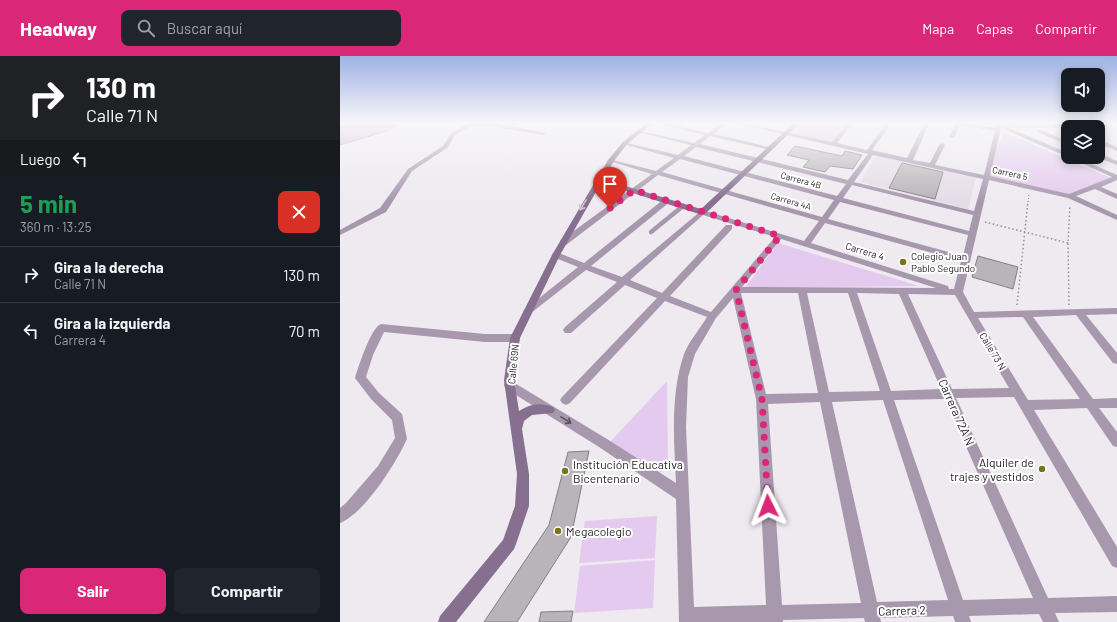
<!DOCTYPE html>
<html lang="es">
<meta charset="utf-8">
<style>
:root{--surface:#171b24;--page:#20242c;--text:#f1f3f6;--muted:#9ea1a6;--line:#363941;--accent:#db2777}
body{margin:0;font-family:Barlow,sans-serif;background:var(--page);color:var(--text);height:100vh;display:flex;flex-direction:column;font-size:15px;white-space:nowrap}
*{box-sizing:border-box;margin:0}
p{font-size:13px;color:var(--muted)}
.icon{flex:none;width:22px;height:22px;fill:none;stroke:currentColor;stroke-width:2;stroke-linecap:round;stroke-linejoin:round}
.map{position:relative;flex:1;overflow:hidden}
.panel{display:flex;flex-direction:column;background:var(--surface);width:340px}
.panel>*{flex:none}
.top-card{background:#202124;color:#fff;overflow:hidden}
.buttons{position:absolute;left:721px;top:12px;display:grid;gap:8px}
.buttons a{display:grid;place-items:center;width:44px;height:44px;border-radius:8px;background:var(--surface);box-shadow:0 2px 10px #0003;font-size:20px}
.pin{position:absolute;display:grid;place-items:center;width:34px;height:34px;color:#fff;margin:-41px -17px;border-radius:50% 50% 50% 0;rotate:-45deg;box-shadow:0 0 4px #0007}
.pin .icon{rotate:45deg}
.me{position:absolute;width:44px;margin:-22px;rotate:357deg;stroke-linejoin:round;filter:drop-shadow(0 0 3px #0008)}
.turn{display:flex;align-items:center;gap:14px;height:84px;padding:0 20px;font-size:18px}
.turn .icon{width:52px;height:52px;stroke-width:2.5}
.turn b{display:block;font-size:28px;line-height:34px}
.then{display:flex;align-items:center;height:38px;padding:0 20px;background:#0003;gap:8px;font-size:15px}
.round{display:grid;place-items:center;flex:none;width:42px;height:42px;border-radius:8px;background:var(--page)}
.summary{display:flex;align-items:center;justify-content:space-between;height:68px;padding:0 20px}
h1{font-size:24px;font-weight:700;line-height:30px;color:#1e9e55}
.action{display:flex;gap:8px;margin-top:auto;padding:8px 20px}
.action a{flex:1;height:46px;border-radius:8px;background:var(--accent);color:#fff;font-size:16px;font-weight:700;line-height:46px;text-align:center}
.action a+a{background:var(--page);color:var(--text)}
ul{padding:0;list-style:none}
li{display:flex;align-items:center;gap:12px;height:56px;padding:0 20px;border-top:1px solid var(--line)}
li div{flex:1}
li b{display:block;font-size:15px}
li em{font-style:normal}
header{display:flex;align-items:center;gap:24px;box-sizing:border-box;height:56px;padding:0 20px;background:var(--accent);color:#fff}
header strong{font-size:19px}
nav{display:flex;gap:22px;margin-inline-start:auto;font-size:14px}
.search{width:280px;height:36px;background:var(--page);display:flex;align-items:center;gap:10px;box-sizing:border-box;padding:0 14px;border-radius:8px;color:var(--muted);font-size:15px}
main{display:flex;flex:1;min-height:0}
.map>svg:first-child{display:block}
.built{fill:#e5dce8}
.green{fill:#e4caee}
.water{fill:#d3aee1;stroke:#9f85a9}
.building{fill:#b8b4b9;stroke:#837f84}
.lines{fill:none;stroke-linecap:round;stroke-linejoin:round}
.path-far1{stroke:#928e93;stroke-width:1;stroke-dasharray:1 2;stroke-linecap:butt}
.path{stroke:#928e93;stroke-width:1.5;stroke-dasharray:1.5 2.5;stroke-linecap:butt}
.lane{stroke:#a898ae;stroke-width:4.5}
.street{fill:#a898ae;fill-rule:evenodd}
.secondary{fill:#866f8f;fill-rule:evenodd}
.oneway{stroke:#cfc5d2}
.oneway2{stroke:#5a525c}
.route{stroke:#db2777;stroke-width:7;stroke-dasharray:0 12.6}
.poi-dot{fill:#797418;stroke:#fff;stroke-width:1.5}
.labels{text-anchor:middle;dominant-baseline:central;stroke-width:4;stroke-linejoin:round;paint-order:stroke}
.far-street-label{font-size:9px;fill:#262426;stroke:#fff}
.street-label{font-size:10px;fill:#262426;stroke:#fff}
.poi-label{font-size:10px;fill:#262426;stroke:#fff;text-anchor:start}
.near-street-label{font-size:12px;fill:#262426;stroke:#fff}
.near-poi-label{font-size:12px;fill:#262426;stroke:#fff;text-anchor:start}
</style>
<header>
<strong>Headway</strong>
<div class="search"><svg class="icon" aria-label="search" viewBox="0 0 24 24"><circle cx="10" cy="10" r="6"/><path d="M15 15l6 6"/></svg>Buscar aquí</div>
<nav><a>Mapa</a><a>Capas</a><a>Compartir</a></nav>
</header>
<main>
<section class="panel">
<div class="top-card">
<div class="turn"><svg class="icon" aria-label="right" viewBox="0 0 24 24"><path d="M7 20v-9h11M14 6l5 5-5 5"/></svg><div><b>130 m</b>Calle 71 N</div></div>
<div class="then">Luego<svg class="icon" aria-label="left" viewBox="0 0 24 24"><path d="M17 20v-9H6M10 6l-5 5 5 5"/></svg></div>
</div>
<div class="summary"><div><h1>5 min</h1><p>360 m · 13:25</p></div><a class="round" style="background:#d93025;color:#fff"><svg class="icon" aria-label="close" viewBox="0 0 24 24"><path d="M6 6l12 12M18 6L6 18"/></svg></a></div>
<ul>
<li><svg class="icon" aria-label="right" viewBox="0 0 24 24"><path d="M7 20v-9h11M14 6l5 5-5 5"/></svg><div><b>Gira a la derecha</b><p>Calle 71 N</p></div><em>130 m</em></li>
<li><svg class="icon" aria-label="left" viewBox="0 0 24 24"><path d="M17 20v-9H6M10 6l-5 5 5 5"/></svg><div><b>Gira a la izquierda</b><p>Carrera 4</p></div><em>70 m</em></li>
</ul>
<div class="action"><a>Salir</a><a>Compartir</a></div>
</section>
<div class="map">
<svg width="777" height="566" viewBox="0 0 777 566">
<rect width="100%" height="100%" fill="#eeeaf0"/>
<path class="built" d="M536 99 636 121 628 153 520 126Z"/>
<path class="green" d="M462 66H490L507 69 491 86 450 77Z
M664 76 771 122 728 139 646 121Z
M438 187 579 230 405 232Z
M327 325 328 412 320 417 270 386Z
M317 460 315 502 239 507 245 465Z
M315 504 313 552 234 557 240 510Z"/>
<path class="water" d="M6 66H62L50 74 0 89V68Z"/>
<path class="building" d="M455 90 502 100 505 95 522 99 513 113 490 110 485 116 463 111 469 104 447 99Z
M562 107 603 116 595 143 549 132Z
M638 200 678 211 673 233 632 221Z
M249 395 231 481 177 566H144L209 469 228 396Z
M233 555 231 566H199L201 556Z"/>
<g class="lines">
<path class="path-far1" d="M493 66 500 67
M739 69 757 70 777 74
M688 146 689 138"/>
<path class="path" d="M645 166 728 187
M677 249 688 145
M729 249 728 187 730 149"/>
<path class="lane" d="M311 176 343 150"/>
<path class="street" d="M132 66H150L206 77 203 79 150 70H132L116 78 107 92 72 115 46 156 0 179V174L40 152 68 113 103 90 112 76Z
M310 66H319L368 77 383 66H388L374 78 433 92 430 94 370 80 360 88 508 124 528 98 389 66H398L492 86 509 66H514L497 87 527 94 547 66H552L532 94 567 102 585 66H590L573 104 590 107 599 89 602 87 605 89 595 109 644 119 655 75 620 69 615 80 612 82 609 80 615 68 612 66H621L656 72 658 66H662V67L729 68 730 66H734V71L728 72 667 71 728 97V101L661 72 650 120 729 138 772 121 728 101H736L777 119V124L761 131 777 138V143L755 133 736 140 777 159V164L728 142 649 124 623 236 634 256 777 252V258L746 259 777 297V308L773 307 736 259 693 261 753 343 777 342V352H759L777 376V391L773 390 747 352 694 354 777 491V512L772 510 674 341 616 342 708 542 777 540V556L715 557 719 566H703L699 558 629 560 631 566H615L613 560 540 562 541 566H525L524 562 443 564V566H339L336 443 259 391 165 332 164 329 165 326 169 325 173 326 267 383 336 427C334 385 330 339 344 298 349 285 360 273 367 261L325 245 230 347 226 349 222 347 220 344 222 341 317 242 285 229 231 277H225L223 274 225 271 277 226 246 214 191 257H185L183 255 238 211 213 201 212 199 213 197H219L244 207 324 143H327L331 145 251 210 282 221 362 154 464 185 479 165 318 119 226 189H220V185L312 118 269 105V103L316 115 334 102 283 88V86L338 99 351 89 297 76V74L354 87 365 79ZM356 91 506 128 497 140 344 100ZM533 99 643 123 634 155 514 126ZM340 103 494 144 482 161 322 116ZM512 129 633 159 629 175 503 142ZM500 146 628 179 623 200 488 163ZM363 159 435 181 371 256 330 240 392 173V169H386L322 237 290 224ZM485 167 621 205 614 233H609L608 230 471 187ZM441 183 596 232 402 231ZM401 237H458L478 337 426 338ZM467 237H508L540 335 489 336ZM517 237 559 238 601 333 551 335ZM568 238 615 239 669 332 612 333ZM393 242 416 343 426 549 354 551 346 371 348 321 355 298 376 262ZM683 261 740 343 688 344 638 262ZM605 343 693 542 623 544 554 344ZM543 344 608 544 537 546 492 346ZM480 346 521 547 442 549 428 348Z
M697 74H701L728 85V89L697 76Z
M758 83 777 91V95L758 87Z
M758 97 777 105V109L757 101Z
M41 268 145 278H175L179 279 180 282 179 285 175 286H145L44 276 33 299 26 321 39 337 62 358 67 383C56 407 25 457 0 467V452L6 447 38 410 55 382 52 364 31 343 15 322C18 312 31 271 41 268Z"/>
<path class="secondary" d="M308 66H314L287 88 274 105 263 123 361 153 455 66H461L365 158H359L261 127 220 199 180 282 174 324 179 355C189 348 201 346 213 351L215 354 213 357 192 359 184 365 182 373 189 418V450L176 488 174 493 116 566H98L100 560 163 484 175 450 177 418 164 324 170 282 212 199 268 104 283 86Z"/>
</g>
<defs><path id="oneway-shaft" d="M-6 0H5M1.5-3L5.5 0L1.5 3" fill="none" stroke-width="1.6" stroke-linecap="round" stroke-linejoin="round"/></defs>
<use class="oneway" href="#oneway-shaft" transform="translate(243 149) rotate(121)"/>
<use class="oneway2" href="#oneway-shaft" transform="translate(226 364) rotate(32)"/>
<linearGradient id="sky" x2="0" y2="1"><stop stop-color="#9fb2e5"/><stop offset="0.46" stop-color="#f7f6f8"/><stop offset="1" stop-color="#f7f6f8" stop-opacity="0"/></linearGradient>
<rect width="777" height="145" fill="url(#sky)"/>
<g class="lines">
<path class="route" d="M270 152 294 134 440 180 396 234 422 343 428 450"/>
</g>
<g class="poi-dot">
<circle cx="563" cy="206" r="4"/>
<circle cx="702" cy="413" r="4"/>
<circle cx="225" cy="415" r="4"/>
<circle cx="218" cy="475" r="4"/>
</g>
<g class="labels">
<g class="far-street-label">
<text transform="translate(670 117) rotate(12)">Carrera 5</text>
<text transform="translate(461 124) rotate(15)">Carrera 4B</text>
<text transform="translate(451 145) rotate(16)">Carrera 4A</text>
</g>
<g class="street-label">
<text transform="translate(525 195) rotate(17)">Carrera 4</text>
<text transform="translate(653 295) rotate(59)">Calle 73 N</text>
<text transform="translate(173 308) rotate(-84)">Calle 69N</text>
</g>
<g class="poi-label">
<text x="571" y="200">Colegio Juan<tspan x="571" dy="12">Pablo Segundo</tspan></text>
</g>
<g class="near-street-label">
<text transform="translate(617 356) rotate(66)">Carrera 72A N</text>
<text transform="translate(562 554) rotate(-2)">Carrera 2</text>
</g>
<g class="near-poi-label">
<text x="694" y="406" text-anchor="end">Alquiler de<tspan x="694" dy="14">trajes y vestidos</tspan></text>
<text x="233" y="408">Institución Educativa<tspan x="233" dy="14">Bicentenario</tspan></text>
<text x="226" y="475">Megacolegio</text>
</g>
</g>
</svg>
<div class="buttons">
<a><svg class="icon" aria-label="sound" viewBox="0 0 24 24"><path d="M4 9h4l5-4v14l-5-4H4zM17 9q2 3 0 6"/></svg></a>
<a><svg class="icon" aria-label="layers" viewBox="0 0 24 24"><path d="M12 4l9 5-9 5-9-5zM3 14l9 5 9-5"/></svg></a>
</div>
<div class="pin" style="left:270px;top:152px;background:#d93025"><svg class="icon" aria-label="arrive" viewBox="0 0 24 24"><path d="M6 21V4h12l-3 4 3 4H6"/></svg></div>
<svg class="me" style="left:428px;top:450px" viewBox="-20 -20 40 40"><path d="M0-17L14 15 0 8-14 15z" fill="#db2777" stroke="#fff" stroke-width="4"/></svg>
</div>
</main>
